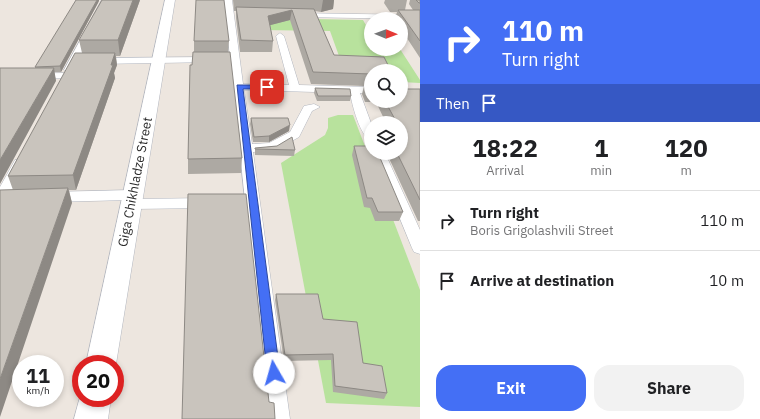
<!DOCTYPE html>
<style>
:root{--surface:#fff;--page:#f2f2f2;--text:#202124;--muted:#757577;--line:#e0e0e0;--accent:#446ff5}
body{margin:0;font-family:"IBM Plex Sans",sans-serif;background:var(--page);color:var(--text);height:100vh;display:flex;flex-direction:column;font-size:15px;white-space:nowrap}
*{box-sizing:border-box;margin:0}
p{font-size:13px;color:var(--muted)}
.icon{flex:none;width:22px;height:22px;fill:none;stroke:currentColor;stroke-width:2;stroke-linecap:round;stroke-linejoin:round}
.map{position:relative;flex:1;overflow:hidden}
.details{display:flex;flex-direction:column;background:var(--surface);width:340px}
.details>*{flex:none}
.banner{background:#446ff5;color:#fff;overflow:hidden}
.needle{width:26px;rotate:91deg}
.controls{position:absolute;left:364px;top:12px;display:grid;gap:8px}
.controls a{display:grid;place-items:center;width:44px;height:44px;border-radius:50%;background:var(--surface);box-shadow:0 2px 6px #0003;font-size:20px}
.speed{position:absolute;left:12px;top:355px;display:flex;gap:8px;font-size:20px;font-weight:700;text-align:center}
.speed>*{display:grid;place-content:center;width:52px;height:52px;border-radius:50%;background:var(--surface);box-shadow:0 2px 6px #0003;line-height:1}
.speed small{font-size:10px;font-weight:400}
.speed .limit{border:6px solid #d22;background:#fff;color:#111}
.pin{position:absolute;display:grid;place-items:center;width:34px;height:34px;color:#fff;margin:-17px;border-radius:8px;box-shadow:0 2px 6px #0006}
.me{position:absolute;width:44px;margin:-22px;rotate:353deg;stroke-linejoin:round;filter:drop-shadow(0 0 3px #0008)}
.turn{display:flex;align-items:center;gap:14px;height:84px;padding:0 16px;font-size:18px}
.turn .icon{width:52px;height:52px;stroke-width:2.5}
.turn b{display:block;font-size:28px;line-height:34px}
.then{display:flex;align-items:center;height:38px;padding:0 16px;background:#0003;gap:8px;font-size:15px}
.eta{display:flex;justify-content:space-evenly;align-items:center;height:68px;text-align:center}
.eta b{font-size:24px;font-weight:700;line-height:28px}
.button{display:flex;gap:8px;margin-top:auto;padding:8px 16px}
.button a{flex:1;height:46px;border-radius:16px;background:var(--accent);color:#fff;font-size:16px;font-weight:700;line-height:46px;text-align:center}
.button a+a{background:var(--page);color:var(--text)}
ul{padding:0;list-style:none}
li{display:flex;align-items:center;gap:12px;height:60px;padding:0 16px;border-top:1px solid var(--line)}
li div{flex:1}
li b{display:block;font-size:15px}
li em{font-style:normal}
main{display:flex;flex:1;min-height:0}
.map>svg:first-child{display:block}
.green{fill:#b8e29d}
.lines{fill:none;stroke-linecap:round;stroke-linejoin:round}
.service-casing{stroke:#b2b6bf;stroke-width:1}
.minor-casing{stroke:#b2b6bf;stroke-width:1}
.service{fill:#fff;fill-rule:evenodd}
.minor{fill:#fff;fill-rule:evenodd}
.wall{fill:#ada9a3}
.shaded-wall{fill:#8d8984}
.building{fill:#c9c4bd;stroke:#8d8984}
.route{fill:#446ff5;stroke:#2c489f}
.labels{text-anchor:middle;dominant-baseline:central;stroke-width:3.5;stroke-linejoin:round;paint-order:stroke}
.street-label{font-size:13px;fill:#2c2c2c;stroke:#fff}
</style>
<main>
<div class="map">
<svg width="420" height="419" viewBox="0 0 420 419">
<rect width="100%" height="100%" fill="#ede6df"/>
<path class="green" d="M261 18 363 20 371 34V49H400L420 80V83L401 82V71H371L348 81 330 31 262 30Z
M338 115H353L420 290V407L326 403 281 163 325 135 328 128V118Z"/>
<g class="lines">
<defs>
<path id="service" d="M102 0H110L74 70 69 73 66 72 64 70Z
M224 0H232L243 84 289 85 276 36 280 33 284 36 299 85 371 87V93H360L371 123V140C360 137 352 104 350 93L244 90 252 144 269 143 290 132 304 106 314 104 320 107 312 111 299 137 276 150 253 152 290 419H268Z
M294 13 420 15V19L297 17H294Z
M213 57 218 60 216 62 97 64 92 61 97 58Z
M66 73 70 74 71 76 70 78 0 80V74Z
M373 153H385L420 230V254L414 252 412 248Z
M20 159 25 160 27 163 7 200 5 203 0 205V187L15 160Z
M133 190 138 192 140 195 135 199 208 198 213 200 215 203 213 206 208 208 131 209 126 207 124 204 129 200 50 202 45 200 43 197 45 194 50 192Z"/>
<path id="minor" d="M165 0H175L116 364 115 367V364H86Z
M81 393V398H111L108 419H74Z"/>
</defs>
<use href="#service" class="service-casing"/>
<use href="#minor" class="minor-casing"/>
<use href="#service" class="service"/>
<use href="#minor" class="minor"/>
</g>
<path class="wall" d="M140 0 120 56H116L117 65 114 73 115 78 76 190H69L72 203 13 190 8 176 82 53 79 40Z
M233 0H334L333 9 321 12 315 11 334 55 371 71V101H401L420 89V221H418L388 156 389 153H401V123H386L376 102H365L362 94 364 86 311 84 290 20 270 25 273 41 272 52H240L236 18V11H234Z
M385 0H407L405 10H413L409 4 410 0H420V58L401 29V19H395L397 12H390L384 3Z
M99 1 61 72H54L56 81 35 68V67Z
M194 41H229L228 52 242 158 241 173 188 174V159L192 65 194 52Z
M315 88 351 96 350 101H317L314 93Z
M251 118 289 131 269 142H253L250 124Z
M277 146 295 150 294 156 255 155V148Z
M354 146 403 212 399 221H375L370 208 364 207 352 155Z
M276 294 323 319 363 363 387 393 384 399 333 392 331 360 284 361 275 300Z"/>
<path class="shaded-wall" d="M97 0H99V1L61 72 60 66Z
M133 0H140L120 56 118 40Z
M323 0H334L333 9 321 12Z
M292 10 290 20 267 26 268 16Z
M115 53 117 65 114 73 115 78 76 190 73 175Z
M54 68 56 81 0 184V160Z
M290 125 289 131 269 142V136Z
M68 188 72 203 0 417V379Z"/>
<path class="building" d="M76 0H97L60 66 35 67Z
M102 0H133L118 40H79Z
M196 0H224L229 41H194Z
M416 0H420V3H419Z
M236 7 314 9 334 55 384 57 391 71H371V74L313 72 292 10 268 16 273 41 241 40Z
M398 10H420V41Z
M193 52H230L242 158 188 159 190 65H192Z
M75 53H115L111 65H113L73 175 8 176Z
M0 68H54L0 160Z
M365 82H371V89H368Z
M315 88 350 89 351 96H318Z
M401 89H420V200L397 153H401V143H407L401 131V123H397L385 101H401Z
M251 118H288L290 125 269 136 254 137Z
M292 137 295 150 255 149V148L277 146Z
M354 146H371V153H378L403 212H378L372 198H367Z
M68 188 0 379V190Z
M188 194H246L269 402 274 403 275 419H182Z
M276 294H318L323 319 357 322 363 363 382 366 387 393 335 386 333 354 285 355Z"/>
<path class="route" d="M237 85H267L270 87 267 89H243L280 373 278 377 274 378 269 377 267 373Z"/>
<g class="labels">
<g class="street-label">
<text transform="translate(135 182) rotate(-79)">Giga Chikhladze Street</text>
</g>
</g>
</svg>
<div class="controls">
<a><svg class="needle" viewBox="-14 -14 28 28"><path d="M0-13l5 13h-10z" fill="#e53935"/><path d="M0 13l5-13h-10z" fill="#757577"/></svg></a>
<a><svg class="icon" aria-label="search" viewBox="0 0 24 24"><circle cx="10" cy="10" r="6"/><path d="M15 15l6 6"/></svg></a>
<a><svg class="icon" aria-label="layers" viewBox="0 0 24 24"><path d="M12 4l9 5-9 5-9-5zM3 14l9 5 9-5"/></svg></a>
</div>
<div class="speed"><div>11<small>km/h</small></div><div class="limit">20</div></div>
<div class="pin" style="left:267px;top:87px;background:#d93025"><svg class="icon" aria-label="arrive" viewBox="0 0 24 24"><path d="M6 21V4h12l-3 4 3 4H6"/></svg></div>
<svg class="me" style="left:274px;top:373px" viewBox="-20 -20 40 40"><circle r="19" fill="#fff"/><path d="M0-13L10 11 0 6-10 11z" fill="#446ff5"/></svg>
</div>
<section class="details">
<div class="banner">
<div class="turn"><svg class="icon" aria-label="right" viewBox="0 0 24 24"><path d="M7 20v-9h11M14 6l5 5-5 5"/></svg><div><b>110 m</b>Turn right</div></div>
<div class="then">Then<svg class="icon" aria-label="arrive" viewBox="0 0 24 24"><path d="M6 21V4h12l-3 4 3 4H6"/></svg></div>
</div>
<div class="eta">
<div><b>18:22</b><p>Arrival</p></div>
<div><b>1</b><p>min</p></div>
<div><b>120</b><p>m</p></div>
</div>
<ul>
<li><svg class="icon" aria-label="right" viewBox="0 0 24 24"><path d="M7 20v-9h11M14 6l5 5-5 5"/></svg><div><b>Turn right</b><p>Boris Grigolashvili Street</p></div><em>110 m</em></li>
<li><svg class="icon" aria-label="arrive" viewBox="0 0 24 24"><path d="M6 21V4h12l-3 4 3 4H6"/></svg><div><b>Arrive at destination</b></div><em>10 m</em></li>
</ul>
<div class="button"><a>Exit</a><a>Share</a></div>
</section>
</main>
